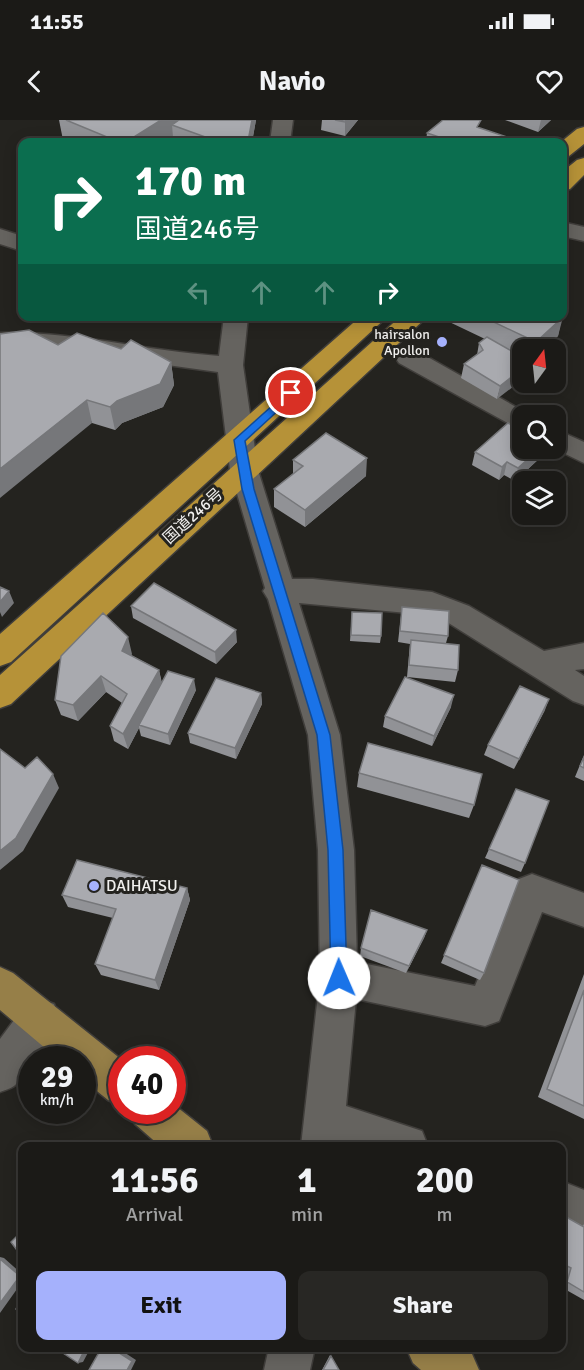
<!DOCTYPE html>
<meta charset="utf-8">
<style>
:root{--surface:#1b1a17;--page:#282724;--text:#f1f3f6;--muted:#a0a1a1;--line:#393836;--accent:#a5b1fc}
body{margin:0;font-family:Signika,"Noto Sans JP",sans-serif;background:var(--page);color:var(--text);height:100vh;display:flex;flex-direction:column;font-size:22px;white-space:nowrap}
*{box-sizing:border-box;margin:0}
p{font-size:20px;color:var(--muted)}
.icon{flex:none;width:33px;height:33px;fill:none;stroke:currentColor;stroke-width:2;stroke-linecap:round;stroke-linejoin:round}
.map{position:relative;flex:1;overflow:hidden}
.sheet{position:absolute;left:18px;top:1022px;width:548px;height:210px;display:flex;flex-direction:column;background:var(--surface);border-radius:12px;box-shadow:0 3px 15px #0003,0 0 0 2px var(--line)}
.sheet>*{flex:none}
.hud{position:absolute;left:18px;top:18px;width:549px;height:183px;border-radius:12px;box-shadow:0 3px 15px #0003,0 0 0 2px var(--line);background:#0b6e4f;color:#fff;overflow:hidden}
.needle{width:39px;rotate:15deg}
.tools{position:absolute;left:512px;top:219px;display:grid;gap:12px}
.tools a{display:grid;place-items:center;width:54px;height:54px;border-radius:12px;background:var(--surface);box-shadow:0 3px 15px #0003,0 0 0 2px var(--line);font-size:30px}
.speed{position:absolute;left:18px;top:926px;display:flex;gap:12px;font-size:30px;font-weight:700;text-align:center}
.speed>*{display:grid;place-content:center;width:78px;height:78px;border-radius:50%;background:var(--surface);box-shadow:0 3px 15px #0003,0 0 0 2px var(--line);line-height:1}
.speed small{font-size:15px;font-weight:400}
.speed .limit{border:9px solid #d22;background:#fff;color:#111}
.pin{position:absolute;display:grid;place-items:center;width:51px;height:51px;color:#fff;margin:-26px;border:3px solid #fff;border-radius:50%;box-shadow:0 2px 6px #0007}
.me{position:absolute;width:66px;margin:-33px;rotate:359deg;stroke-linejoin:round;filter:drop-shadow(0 0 4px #0008)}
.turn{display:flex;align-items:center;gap:21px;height:126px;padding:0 18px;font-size:27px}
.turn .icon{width:78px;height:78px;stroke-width:2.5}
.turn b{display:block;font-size:42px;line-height:51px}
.lanes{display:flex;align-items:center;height:57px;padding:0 18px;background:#0003;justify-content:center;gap:30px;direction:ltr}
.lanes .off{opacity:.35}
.eta{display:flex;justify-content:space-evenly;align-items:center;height:102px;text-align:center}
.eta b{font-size:36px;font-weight:800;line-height:42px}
.action{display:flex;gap:12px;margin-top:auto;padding:12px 18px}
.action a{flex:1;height:69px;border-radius:12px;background:var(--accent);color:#111;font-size:24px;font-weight:800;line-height:69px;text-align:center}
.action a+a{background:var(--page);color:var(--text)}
.status{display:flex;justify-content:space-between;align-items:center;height:42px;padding:0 30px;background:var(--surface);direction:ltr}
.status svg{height:16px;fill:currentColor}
header{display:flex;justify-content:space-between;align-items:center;height:78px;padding:0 18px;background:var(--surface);font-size:27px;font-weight:800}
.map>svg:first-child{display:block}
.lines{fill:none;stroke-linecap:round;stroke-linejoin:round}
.minor-casing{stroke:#403e3b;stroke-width:3}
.major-casing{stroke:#403e3b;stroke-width:3}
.highway-casing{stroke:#403e3b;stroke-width:3}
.minor{fill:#65635f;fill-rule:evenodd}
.major{fill:#967f48;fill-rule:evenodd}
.highway{fill:#b69238;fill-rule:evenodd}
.wall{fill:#919296}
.shaded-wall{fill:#76777a}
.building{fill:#a9aaaf;stroke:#76777a;stroke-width:1.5}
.route{fill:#1a73e8;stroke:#114b97;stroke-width:1.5}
.poi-dot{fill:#a5b1fc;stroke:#24231f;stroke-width:2}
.labels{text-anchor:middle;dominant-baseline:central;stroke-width:6;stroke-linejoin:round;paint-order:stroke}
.far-poi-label{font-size:14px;fill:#f1f0ee;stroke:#24231f;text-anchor:end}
.street-label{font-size:16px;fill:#f1f0ee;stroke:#24231f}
.poi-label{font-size:16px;fill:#f1f0ee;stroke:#24231f;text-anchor:start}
</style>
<div class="status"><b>11:55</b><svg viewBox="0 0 49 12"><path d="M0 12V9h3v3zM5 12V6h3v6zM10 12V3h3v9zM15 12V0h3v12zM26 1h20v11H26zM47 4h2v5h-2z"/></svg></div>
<header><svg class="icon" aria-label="back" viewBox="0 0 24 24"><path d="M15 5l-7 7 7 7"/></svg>Navio<svg class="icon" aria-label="heart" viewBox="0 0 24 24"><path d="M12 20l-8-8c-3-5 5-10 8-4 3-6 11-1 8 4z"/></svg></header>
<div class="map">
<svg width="584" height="1250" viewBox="0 0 584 1250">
<rect width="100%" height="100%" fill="#24231f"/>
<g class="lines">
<defs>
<path id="minor" d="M273 0H293L290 22H270Z
M562 102 584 107V121L562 116Z
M0 109 22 116V131L0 124Z
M224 196H248L243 245 258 350 292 459H313L432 472 469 486 544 531 584 523V549L575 550 584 556V585L573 581 447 502 429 495 299 483 340 615 354 730 357 842 475 866 519 759 532 754 584 773V807L542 792 499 901 485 906 356 879 346 986 422 1011 428 1026H301L320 857 318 730 308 615 268 479 263 471 265 468 230 350 218 252 58 230 0 229V213C74 211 145 231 219 236Z
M408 229 417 231 532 296H522V309L513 306 399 243 395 237 399 231Z
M555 309 584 322V343L553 328H555Z
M40 879 54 884 59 898C54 911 24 959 14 966 10 969 4 970 0 972V919L26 884Z
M561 1061 584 1070V1113L561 1104Z
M269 1227H315L310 1250H264Z"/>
<path id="major" d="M0 847 13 853 122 940V986L108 980 82 959V939H58L0 890Z
M172 983 207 1011 213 1026H160L135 1004 129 990H172Z
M406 1227H464L472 1234 479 1250H421L413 1243Z"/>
<path id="highway" d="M584 7V24L569 36 562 38V22H561L577 9Z
M584 38V55L570 69 562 70V52L577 40Z
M361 196H388L11 542 0 546V514Z
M401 196H428L11 584 0 588V555Z"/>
</defs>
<use href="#minor" class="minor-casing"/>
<use href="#major" class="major-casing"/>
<use href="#highway" class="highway-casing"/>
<use href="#minor" class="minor"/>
<use href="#major" class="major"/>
<use href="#highway" class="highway"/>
</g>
<path class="wall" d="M59 0H256L252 22H173V17L164 22H69L63 20Z
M322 0H358L345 16 321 10Z
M505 0H551L538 12Z
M480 8 510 18 509 22H426L427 13Z
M441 196H562L558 216 543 230H522V236L511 231 497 279 461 258 464 244 477 235 479 223 485 219 441 198Z
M58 225 121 229 171 242 174 265 163 287 122 303 115 310 92 303Z
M475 332 541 337 515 361 504 355 499 360 472 345Z
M293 340 366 356 305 407 274 387V369L293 354Z
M131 486 237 522 216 544 133 498Z
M402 487 448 516 446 523 458 550 455 562 407 557 410 524 398 522Z
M352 492 381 516 380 523 350 521Z
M132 534 131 535 159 550 162 563 196 570 170 625 141 616 139 608 128 629 114 621 110 606 122 583 106 572 78 601 61 595 55 580Z
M261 573 262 584 236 639 190 623 188 613Z
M451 587 432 626 383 607 385 596Z
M545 590 514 649 484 635 488 625Z
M584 635V661L575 657Z
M359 653 474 685 469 698 357 667Z
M516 669 525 743 521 752 485 738Z
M482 745 484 853 480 860 441 843Z
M187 768 190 780 159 870 101 855 95 844 113 798 68 787 62 775Z
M427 810 424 818 406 853 360 836 361 828Z
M584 854V999L538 977Z
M561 1094 583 1106 584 1104V1180L561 1167Z
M330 1235 331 1236 339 1250H322Z"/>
<path class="shaded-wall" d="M161 0H199L172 5 173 17 164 22H126Z
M252 0H256L252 22H242Z
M347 0H358L345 16V2Z
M541 0H551L538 12Z
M563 197 558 216 543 230H534L536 222Z
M171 242 174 265 163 287 122 303 115 310 110 287 117 281Z
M522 249V260L497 279 500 266Z
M87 280 92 303 0 378V349Z
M540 328H544L541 337 515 361 518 348Z
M367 338 366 356 305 407V390Z
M507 342 504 355 499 360 502 347Z
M9 471 14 483 2 497 0 492V482Z
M236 510 237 522 216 544 215 532Z
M128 517 132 534 126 547 122 531Z
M159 550 162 566 139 605V608L128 629 123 614Z
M101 556 106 572 78 601 73 585Z
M194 559 196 570 170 625 168 614Z
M261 573 262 584 236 639 235 628Z
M454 575 451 587 432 626 434 616Z
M549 579 545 590 514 649Z
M53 654 59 668 23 731 0 750V731Z
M187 768 190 780 159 870 155 860Z
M427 810 424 818 406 853 409 846Z
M0 1137 4 1138 22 1154V1162L0 1193Z
M86 1227H91L83 1242 78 1243Z
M110 1227H116L136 1240 131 1250H127Z"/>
<path class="building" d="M66 0H161L126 22H119Z
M179 0H252L249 16 242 22H219L172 5Z
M335 0H347L345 2Z
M443 0H481L477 7 510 18 506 22H454L427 13Z
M481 196H562L563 197 536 222Z
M29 210 58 225 77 213 121 229 131 220 171 242 160 264 117 281 110 287 87 280 0 349V214Z
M487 217 522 237V249L500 266 464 244 483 230 479 223Z
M508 303 522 311V328H540L518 348 507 342 502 347 475 332Z
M326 313 367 338 305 390 274 369 303 346 293 340Z
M154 463 236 510 215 532 131 486Z
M0 467 9 471 0 482Z
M402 487 449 491 448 516 400 511Z
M352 492 382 493 381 516 351 515Z
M103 493 128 517 122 531 159 550 123 614 110 606 127 574 101 556 73 585 55 580 61 536Z
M411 520 459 525 458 550 409 545Z
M168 551 194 559 168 614 139 605Z
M405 557 454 575 434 616 385 596Z
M216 558 261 573 235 628 188 613Z
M520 566 549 579 519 639 488 625Z
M368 623 482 654 474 685 359 653Z
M0 629 25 648 37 637 53 654 16 718 0 731Z
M584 637V648L580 646Z
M516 669 549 681 525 743 489 729Z
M77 740 187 768 155 860 95 844 116 789 62 775Z
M482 745 519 760 484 853 444 835Z
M371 790 427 810 409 846 361 828Z
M584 870V986L547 969Z
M561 1094 584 1107V1172L567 1162 571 1148 561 1143Z
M22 1111V1137L11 1122Z
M0 1139 20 1156 0 1183Z
M22 1178V1193L16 1189Z
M54 1227H86L78 1243Z
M102 1227H110L132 1241 127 1250H89Z
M331 1236 339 1250H323Z"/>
<path class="route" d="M291 269 297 273 295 275 245 321 254 369 330 615 343 730 347 858 345 863 339 865 333 863 331 858 328 730 317 615 242 369 234 320Z"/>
<g class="poi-dot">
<circle cx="442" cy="222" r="6"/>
<circle cx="94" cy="766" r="6"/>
</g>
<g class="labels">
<g class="far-poi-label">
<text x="430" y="214">hairsalon<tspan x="430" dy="16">Apollon</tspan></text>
</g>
<g class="street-label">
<text transform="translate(193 396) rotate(-42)">国道246号</text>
</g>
<g class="poi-label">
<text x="106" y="766">DAIHATSU</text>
</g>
</g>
</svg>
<div class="tools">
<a><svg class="needle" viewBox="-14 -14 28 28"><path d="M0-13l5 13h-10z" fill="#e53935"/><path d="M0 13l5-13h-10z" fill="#a0a1a1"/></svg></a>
<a><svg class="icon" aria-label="search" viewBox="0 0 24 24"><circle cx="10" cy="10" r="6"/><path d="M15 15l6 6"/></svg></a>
<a><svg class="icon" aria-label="layers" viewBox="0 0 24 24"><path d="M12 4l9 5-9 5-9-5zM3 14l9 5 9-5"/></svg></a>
</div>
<div class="speed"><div>29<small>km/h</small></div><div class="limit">40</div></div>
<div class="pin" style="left:291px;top:273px;background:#d93025"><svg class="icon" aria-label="arrive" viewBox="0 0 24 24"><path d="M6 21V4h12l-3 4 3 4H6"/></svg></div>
<svg class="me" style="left:339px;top:858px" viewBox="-20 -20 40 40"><circle r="19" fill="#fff"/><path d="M0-13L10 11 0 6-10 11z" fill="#1a73e8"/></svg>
<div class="hud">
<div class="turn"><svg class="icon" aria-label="right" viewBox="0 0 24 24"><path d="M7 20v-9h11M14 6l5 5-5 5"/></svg><div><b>170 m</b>国道246号</div></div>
<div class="lanes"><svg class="icon off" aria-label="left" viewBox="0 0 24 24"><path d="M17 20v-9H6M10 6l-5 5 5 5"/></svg><svg class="icon off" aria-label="ahead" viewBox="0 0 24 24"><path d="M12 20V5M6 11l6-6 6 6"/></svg><svg class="icon off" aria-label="ahead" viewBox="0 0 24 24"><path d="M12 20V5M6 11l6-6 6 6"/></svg><svg class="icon" aria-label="right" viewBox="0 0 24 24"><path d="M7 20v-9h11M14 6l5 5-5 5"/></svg></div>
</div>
<section class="sheet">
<div class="eta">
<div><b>11:56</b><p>Arrival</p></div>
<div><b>1</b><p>min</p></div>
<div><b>200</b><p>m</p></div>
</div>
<div class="action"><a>Exit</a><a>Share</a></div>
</section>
</div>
